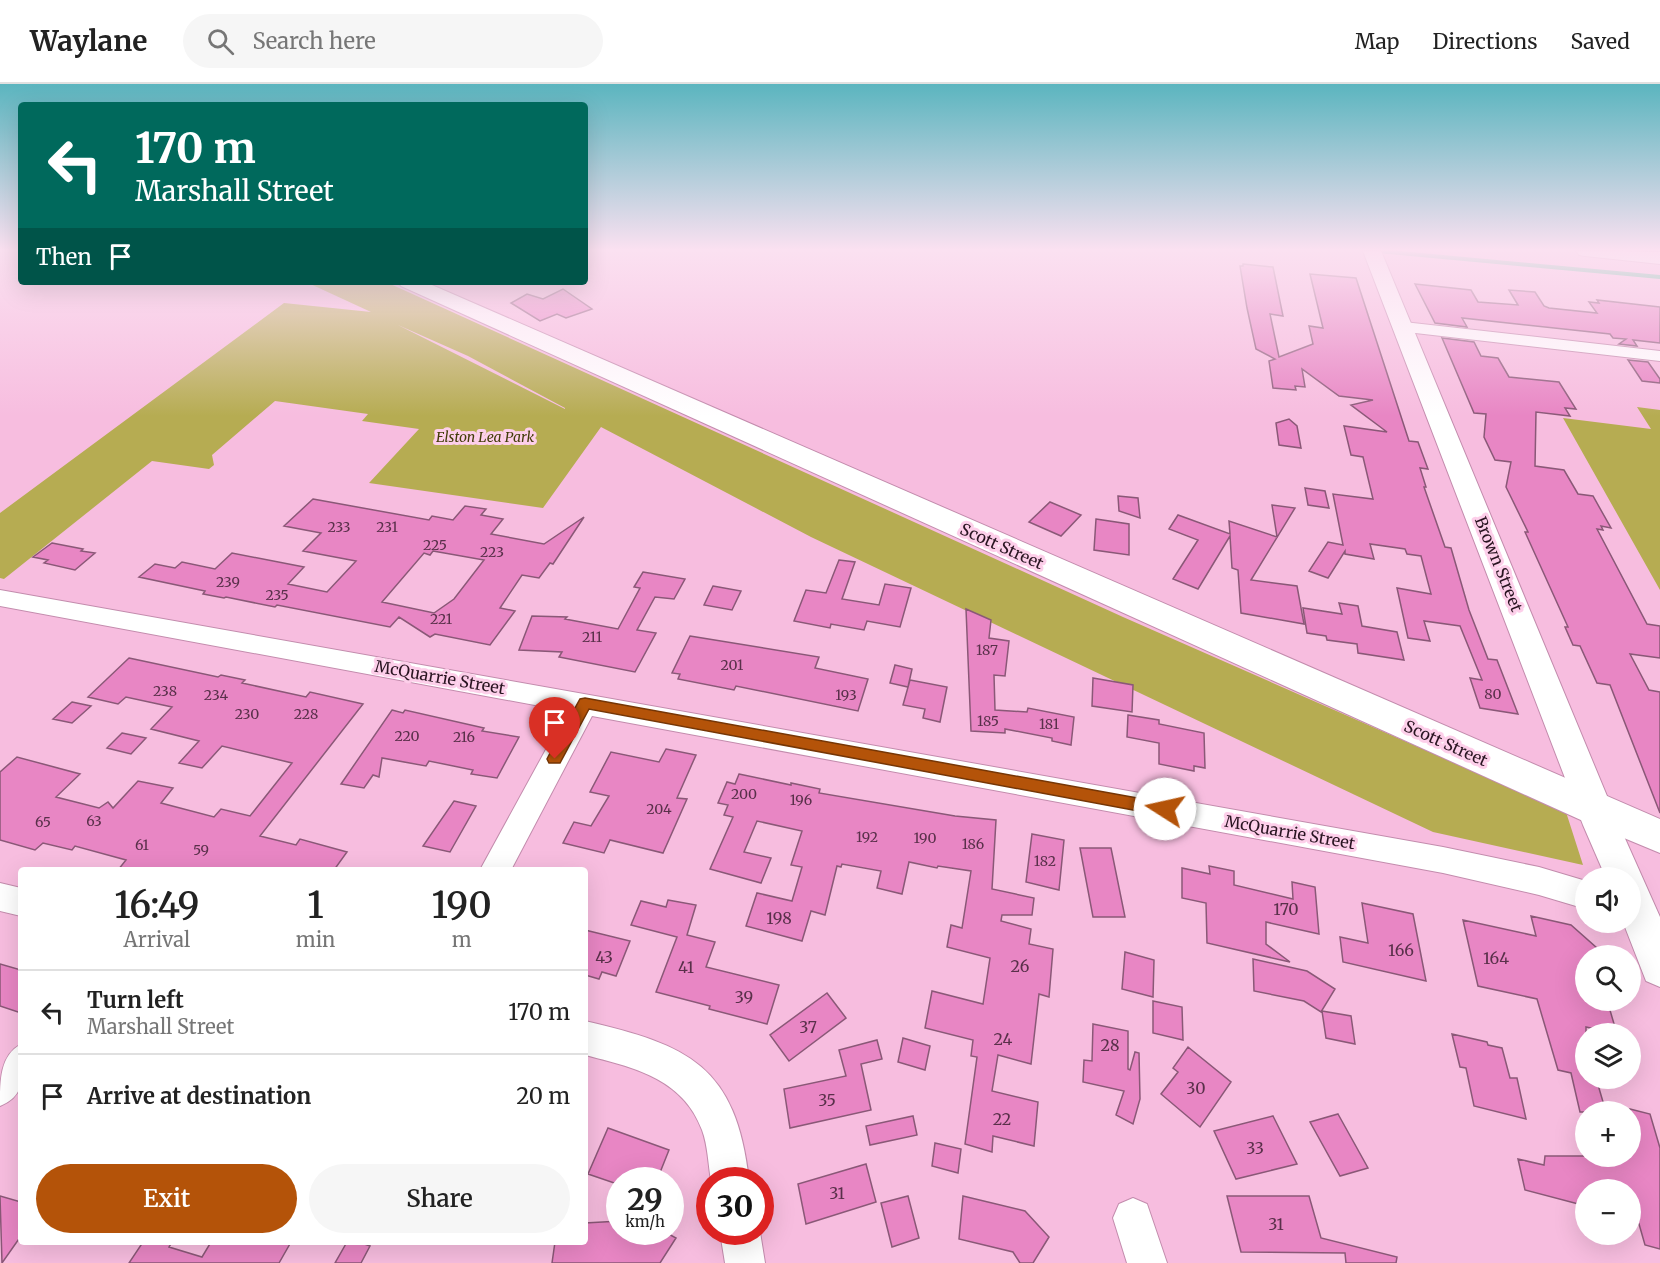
<!DOCTYPE html>
<meta charset="utf-8">
<style>
:root{--surface:#fff;--page:#f6f6f6;--text:#222;--muted:#767676;--line:#e0e0e0;--accent:#b45309}
body{margin:0;font-family:Merriweather,serif;background:var(--page);color:var(--text);height:100vh;display:flex;flex-direction:column;font-size:22px;white-space:nowrap}
*{box-sizing:border-box;margin:0}
p{font-size:20px;color:var(--muted)}
.icon{flex:none;width:33px;height:33px;fill:none;stroke:currentColor;stroke-width:2;stroke-linecap:round;stroke-linejoin:round}
.map{position:relative;flex:1;overflow:hidden}
.details{position:absolute;left:18px;top:783px;width:570px;height:378px;display:flex;flex-direction:column;background:var(--surface);border-radius:6px;box-shadow:0 6px 24px #0002}
.details>*{flex:none}
.guide{position:absolute;left:18px;top:18px;width:570px;height:183px;border-radius:6px;box-shadow:0 6px 24px #0002;background:#00695c;color:#fff;overflow:hidden}
.tools{position:absolute;left:1575px;top:783px;display:grid;gap:12px}
.tools a{display:grid;place-items:center;width:66px;height:66px;border-radius:50%;background:var(--surface);box-shadow:0 6px 24px #0002;font-size:30px}
.speed{position:absolute;left:606px;top:1083px;display:flex;gap:12px;font-size:30px;font-weight:700;text-align:center}
.speed>*{display:grid;place-content:center;width:78px;height:78px;border-radius:50%;background:var(--surface);box-shadow:0 6px 24px #0002;line-height:1}
.speed small{font-size:15px;font-weight:400}
.speed .limit{border:9px solid #d22;background:#fff;color:#111}
.pin{position:absolute;display:grid;place-items:center;width:51px;height:51px;color:#fff;margin:-62px -26px;border-radius:50% 50% 50% 0;rotate:-45deg;box-shadow:0 0 6px #0007}
.pin .icon{rotate:45deg}
.me{position:absolute;width:66px;margin:-33px;rotate:280deg;stroke-linejoin:round;filter:drop-shadow(0 0 4px #0008)}
.turn{display:flex;align-items:center;gap:21px;height:126px;padding:0 18px;font-size:27px}
.turn .icon{width:78px;height:78px;stroke-width:2.5}
.turn b{display:block;font-size:42px;line-height:51px}
.then{display:flex;align-items:center;height:57px;padding:0 18px;background:#0003;gap:12px;font-size:22px}
.eta{display:flex;justify-content:space-evenly;align-items:center;height:102px;text-align:center}
.eta b{font-size:36px;font-weight:600;line-height:42px}
.button{display:flex;gap:12px;margin-top:auto;padding:12px 18px}
.button a{flex:1;height:69px;border-radius:36px;background:var(--accent);color:#fff;font-size:24px;font-weight:600;line-height:69px;text-align:center}
.button a+a{background:var(--page);color:var(--text)}
ul{padding:0;list-style:none}
li{display:flex;align-items:center;gap:18px;height:84px;padding:0 18px;border-top:2px solid var(--line)}
li div{flex:1}
li b{display:block;font-size:22px}
li em{font-style:normal}
header{display:flex;align-items:center;gap:36px;box-sizing:border-box;height:84px;padding:0 30px;background:var(--surface);border-bottom:2px solid var(--line)}
header strong{font-size:28px}
nav{display:flex;gap:33px;margin-inline-start:auto;font-size:21px}
.search{width:420px;height:54px;background:var(--page);display:flex;align-items:center;gap:15px;box-sizing:border-box;padding:0 21px;border-radius:33px;color:var(--muted);font-size:22px}
.map>svg:first-child{display:block}
.green{fill:#b6ac52;fill-rule:evenodd}
.lines{fill:none;stroke-linecap:round;stroke-linejoin:round}
.stream{stroke:#28b682;stroke-width:4}
.building{fill:#e886c4;stroke:#8a5877;stroke-width:1.5;fill-rule:evenodd}
.minor-casing{stroke:#c38cad;stroke-width:2}
.tertiary-casing{stroke:#c38cad;stroke-width:2}
.secondary-casing{stroke:#c38cad;stroke-width:2}
.minor{fill:#fff;fill-rule:evenodd}
.tertiary{fill:#fff;fill-rule:evenodd}
.secondary{fill:#fff;fill-rule:evenodd}
.route{fill:#b45309;stroke:#753606;stroke-width:1.5}
.labels{text-anchor:middle;dominant-baseline:central;stroke-width:6;stroke-linejoin:round;paint-order:stroke}
.far-park-label{font-size:14px;font-style:italic;fill:#423c08;stroke:#fdcfea}
.number-label{font-size:14px;fill:#59304a}
.street-label{font-size:16px;fill:#291421;stroke:#fdcfea}
.near-number-label{font-size:16px;fill:#59304a}
</style>
<header>
<strong>Waylane</strong>
<div class="search"><svg class="icon" aria-label="search" viewBox="0 0 24 24"><circle cx="10" cy="10" r="6"/><path d="M15 15l6 6"/></svg>Search here</div>
<nav><a>Map</a><a>Directions</a><a>Saved</a></nav>
</header>
<div class="map">
<svg width="1660" height="1179" viewBox="0 0 1660 1179">
<rect width="100%" height="100%" fill="#f7bddf"/>
<path class="green" d="M306 198H386L1123 533 1566 728 1583 781 1433 748 811 453 601 343 543 424 369 399 419 345 362 337 368 330 275 317 212 371 214 381 209 385 152 377 4 495 0 494V429L284 219 371 228ZM398 241 468 272 565 324V325Z
M1637 323 1660 326V506L1563 334 1651 345Z"/>
<g class="lines">
<path class="stream" d="M1378 167 1660 193"/>
</g>
<path class="building" d="M1243 180 1273 183 1283 232 1270 230 1279 273 1313 260 1309 242 1323 244 1310 190 1356 194 1409 357 1418 358 1428 385 1420 384 1426 403H1424L1445 463 1451 464 1469 526 1488 575 1497 576 1518 630 1480 624 1470 594 1482 596 1460 542 1424 537 1430 557 1408 554 1397 504 1431 510 1421 472 1407 470 1405 465 1370 460 1374 475 1345 470V467L1328 494 1309 487 1328 458 1343 461 1333 410 1373 415 1363 373 1351 371 1344 342 1387 348 1351 321 1373 316 1339 312 1302 285 1305 303 1295 302 1296 306 1273 304 1269 277 1275 275 1256 265 1247 224 1240 182H1243Z
M1415 200 1471 206 1478 218 1518 221 1509 206 1535 208 1544 222 1549 224 1597 229 1589 218 1599 219 1597 216 1660 223V259L1633 256 1637 262 1619 260 1626 255 1613 254 1610 250 1462 234 1467 243 1435 239Z
M563 205 592 225 566 234 557 230 540 237 511 219 527 210 543 215Z
M1442 254 1474 258 1481 272 1498 274 1509 293 1559 298 1576 325 1565 324 1570 332 1536 328 1535 382 1564 386 1578 410 1593 412 1611 444 1601 442 1603 446 1597 445 1647 540 1660 542V574L1630 570 1649 606 1660 608V729L1610 601 1597 599 1580 562 1573 561 1565 543H1568L1525 448H1528L1506 403 1511 378 1495 376 1484 353 1486 330 1474 329Z
M1628 276 1648 278 1660 295V299L1642 297Z
M1289 335 1297 342 1301 364 1279 361 1276 339Z
M1305 404 1325 407 1329 424 1308 421Z
M1118 412 1138 414 1140 434 1119 427Z
M313 415 429 436 432 432 453 436 465 422 486 425 481 431 503 435 491 450 544 460 584 433 553 480 550 479 539 494 522 491 500 524 515 527 490 561 435 550 430 553 399 533 390 543 277 521 275 523 226 513 224 514 203 510 205 507 139 493 155 480 175 484 182 478 215 485 232 469 304 483 288 500 327 508 356 477 303 467 321 449 284 442ZM433 467 484 476 454 515 434 529 382 518 424 469 430 471Z
M1050 418 1081 431 1061 452 1029 438Z
M1272 421 1295 424 1251 496 1297 502 1304 540 1241 529 1238 486 1232 484 1230 452 1198 505 1173 495 1198 456 1169 445 1178 431 1230 450 1229 437 1277 453Z
M1096 435 1129 440V471L1094 466Z
M52 459 83 465 81 467 95 469 75 486 44 479 48 476 33 473Z
M839 476 855 478 842 515 879 521 885 500 911 504 900 543 867 537 864 546 831 540 830 544 794 537 806 506 826 509Z
M643 488 685 495 674 515 655 513 637 546 656 549 635 588 559 573 562 568 519 566 532 532 567 533 565 535 618 545 640 504 634 503Z
M713 502 741 507 732 526 704 521Z
M1339 519 1358 522 1362 542 1397 548 1404 576 1358 569 1357 560 1327 556 1326 552 1307 549 1303 524 1342 530Z
M966 525 991 536 989 554 1009 557 1005 592 994 591 995 626 1027 628 1028 624 1074 633 1071 661 1052 657V654L1005 645V649L971 647Z
M690 552 819 573 815 584 868 595 858 627 736 602 734 606 678 595 680 590 672 589Z
M129 574 218 593 221 591 245 596 242 599 306 613 310 608 363 620 260 752 296 761 300 755 347 768 334 786H118L126 776 75 762 72 766 43 759 35 766 0 756V688L17 673 80 690 56 713 99 724 108 718 113 724 138 697 173 704 161 719 214 733 221 725 250 732 292 679 222 662 202 684 179 679 199 657 151 645 172 623 126 613 118 620 88 613Z
M895 581 912 585 908 603 890 599Z
M1093 594 1133 601 1132 628 1092 622Z
M910 596 947 603 940 638 923 634 925 625 903 621Z
M72 618 91 622 72 639 53 635Z
M392 626 403 629 405 626 484 644 482 647 519 653 497 694 471 690 473 686 429 677 426 682 382 674 379 693 373 691 364 704 341 700Z
M1128 631 1159 636V640L1204 649 1205 684 1194 682V687L1159 680V659L1127 653Z
M122 649 146 654 131 670 107 664Z
M666 665 696 671 677 714 687 715 663 769 610 756 604 769 563 759 574 738 591 742 609 712 590 708 611 668 659 678Z
M739 690 791 701V699L820 705 819 709 955 732 996 736 992 805 1034 814 1032 831H1002L1001 837 1031 845 1029 860 1053 865 1049 913 1039 910 1031 980 998 971 992 1007 1038 1018 1034 1062 993 1052 992 1068 965 1060 977 973 971 972 973 956 925 944 932 907 983 920 990 874 947 863 951 841 962 844 971 787 938 782 937 784 909 778 902 810 877 804 881 787 842 780 841 783 837 782 825 831 811 827 802 857 746 842 757 809 792 817 802 783 791 781 802 747 757 737 744 768 771 774 761 799 710 785 733 733 724 731 728 721 718 719 727 698 735 700Z
M454 717 476 722 450 768 423 762Z
M1032 750 1064 756 1059 806 1026 798Z
M1080 764H1111L1125 833H1093Z
M1209 782 1234 787V801L1293 815 1292 798 1315 803 1319 850 1266 838V860L1290 878 1207 859 1206 819 1182 814V784L1210 790Z
M668 816 696 821 687 851 715 858 706 883 779 901 767 940 709 925 710 922 656 908 677 853 631 841 641 817 666 823Z
M1362 819 1413 830 1426 897 1343 878 1340 853 1368 859Z
M1531 832 1571 841 1606 872H1586V916H1607L1617 950 1586 943V994H1596L1606 1028H1580L1571 989 1558 986 1537 915 1478 902 1463 836 1536 852Z
M585 846 630 857 616 892 602 888 599 895 585 891Z
M1125 868 1154 876 1153 913 1122 905Z
M1253 875 1307 887 1335 905 1321 928 1304 917 1254 907Z
M0 880 21 886V929L0 922Z
M827 909 846 934 789 977 770 951Z
M1153 917 1182 923 1183 956 1153 949Z
M1322 927 1351 932 1355 960 1326 954Z
M1093 940 1128 947V985L1130 986 1135 968 1139 969 1140 1015 1133 1040 1116 1031 1124 1007 1083 998 1084 976 1092 977Z
M1452 950 1487 958 1488 961 1502 964 1510 994H1517L1526 1035 1474 1022 1466 984 1460 983Z
M903 954 930 962 925 986 898 978Z
M877 956 882 975 861 980 871 1026 790 1044 784 1005 846 992 839 966Z
M1188 963 1231 998 1200 1043 1161 1010 1178 988 1173 984Z
M1630 1025 1650 1030 1660 1064V1165L1645 1161 1639 1140 1630 1138V1106H1586V1122L1525 1106 1518 1075 1544 1081 1545 1072H1630Z
M1338 1030 1368 1084 1340 1092 1310 1038Z
M913 1032 917 1051 870 1061 866 1042Z
M1273 1032 1297 1080 1236 1095 1214 1047Z
M608 1044 669 1066 657 1096H620V1101L588 1090Z
M935 1059 961 1065 958 1089 932 1082Z
M866 1080 876 1118 806 1140 798 1100Z
M0 1112 21 1118V1152L2 1179Z
M908 1112 919 1154 892 1163 881 1119Z
M963 1112 1025 1127 1049 1153 1033 1179H1020L1013 1168 959 1155Z
M1227 1112H1309L1321 1154 1397 1173 1396 1179H1346L1345 1169 1241 1168Z
M620 1137V1148H665L676 1154 660 1179H552L555 1158H585V1139Z
M143 1158H172L169 1163 202 1173 211 1158H291L279 1179H129Z
M347 1158H359L370 1162 361 1179H335Z"/>
<g class="lines">
<defs>
<path id="minor" d="M1404 238 1660 267V277L1398 247 1396 243Z
M0 506 1443 763 1539 783 1586 797V825L1539 811 1443 789 592 632 511 786H480L567 627 0 522Z
M0 799 21 804V832L0 827Z
M585 937C689 961 736 982 749 1096H711C708 1080 708 1062 702 1046 683 994 632 983 585 971Z
M21 960C21 988 29 1010 0 1022 0 995 0 972 21 960Z
M1133 1114 1147 1120 1167 1179H1127L1113 1134 1119 1120Z
M720 1148H760L765 1179H725Z"/>
<path id="tertiary" d="M1363 167H1381L1619 741 1660 833V903L1646 897 1623 838H1630V794H1606L1583 741Z
M1576 167 1660 168V180L1585 172 1579 171Z"/>
<path id="secondary" d="M398 198H425L1660 735V769L1583 737 401 202Z"/>
</defs>
<use href="#minor" class="minor-casing"/>
<use href="#tertiary" class="tertiary-casing"/>
<use href="#secondary" class="secondary-casing"/>
<use href="#minor" class="minor"/>
<use href="#tertiary" class="tertiary"/>
<use href="#secondary" class="secondary"/>
</g>
<linearGradient id="sky" x2="0" y2="1"><stop stop-color="#5bb5bf"/><stop offset="0.5" stop-color="#fbe1f1"/><stop offset="1" stop-color="#fbe1f1" stop-opacity="0"/></linearGradient>
<rect width="1660" height="332" fill="url(#sky)"/>
<path class="route" d="M585 614 1165 719 1170 721 1173 725 1170 730 1165 732 589 625 560 679H549L547 675 549 671 580 615Z"/>
<g class="labels">
<g class="far-park-label">
<text x="485" y="353">Elston Lea Park</text>
</g>
<g class="number-label">
<text x="339" y="443">233</text>
<text x="387" y="443">231</text>
<text x="435" y="461">225</text>
<text x="492" y="468">223</text>
<text x="228" y="498">239</text>
<text x="277" y="511">235</text>
<text x="441" y="535">221</text>
<text x="592" y="553">211</text>
<text x="987" y="566">187</text>
<text x="732" y="581">201</text>
<text x="165" y="607">238</text>
<text x="1493" y="610">80</text>
<text x="216" y="611">234</text>
<text x="846" y="611">193</text>
<text x="247" y="630">230</text>
<text x="306" y="630">228</text>
<text x="988" y="637">185</text>
<text x="1049" y="640">181</text>
<text x="407" y="652">220</text>
<text x="464" y="653">216</text>
<text x="744" y="710">200</text>
<text x="801" y="716">196</text>
<text x="659" y="725">204</text>
<text x="94" y="737">63</text>
<text x="43" y="738">65</text>
<text x="867" y="753">192</text>
<text x="925" y="754">190</text>
<text x="973" y="760">186</text>
<text x="142" y="761">61</text>
<text x="201" y="766">59</text>
<text x="1045" y="777">182</text>
</g>
<g class="street-label">
<text transform="translate(1002 462) rotate(24)">Scott Street</text>
<text transform="translate(1499 480) rotate(68)">Brown Street</text>
<text transform="translate(440 593) rotate(10)">McQuarrie Street</text>
<text transform="translate(1446 659) rotate(24)">Scott Street</text>
<text transform="translate(1290 748) rotate(10)">McQuarrie Street</text>
</g>
<g class="near-number-label">
<text x="1286" y="825">170</text>
<text x="779" y="834">198</text>
<text x="1401" y="866">166</text>
<text x="604" y="873">43</text>
<text x="1496" y="874">164</text>
<text x="1020" y="882">26</text>
<text x="686" y="883">41</text>
<text x="744" y="913">39</text>
<text x="808" y="943">37</text>
<text x="1003" y="955">24</text>
<text x="1110" y="961">28</text>
<text x="1196" y="1004">30</text>
<text x="827" y="1016">35</text>
<text x="1002" y="1035">22</text>
<text x="1255" y="1064">33</text>
<text x="837" y="1109">31</text>
<text x="1276" y="1140">31</text>
</g>
</g>
</svg>
<div class="tools">
<a><svg class="icon" aria-label="sound" viewBox="0 0 24 24"><path d="M4 9h4l5-4v14l-5-4H4zM17 9q2 3 0 6"/></svg></a>
<a><svg class="icon" aria-label="search" viewBox="0 0 24 24"><circle cx="10" cy="10" r="6"/><path d="M15 15l6 6"/></svg></a>
<a><svg class="icon" aria-label="layers" viewBox="0 0 24 24"><path d="M12 4l9 5-9 5-9-5zM3 14l9 5 9-5"/></svg></a>
<a>+</a>
<a>−</a>
</div>
<div class="speed"><div>29<small>km/h</small></div><div class="limit">30</div></div>
<div class="pin" style="left:555px;top:675px;background:#d93025"><svg class="icon" aria-label="arrive" viewBox="0 0 24 24"><path d="M6 21V4h12l-3 4 3 4H6"/></svg></div>
<svg class="me" style="left:1165px;top:725px" viewBox="-20 -20 40 40"><circle r="19" fill="#fff"/><path d="M0-13L10 11 0 6-10 11z" fill="#b45309"/></svg>
<div class="guide">
<div class="turn"><svg class="icon" aria-label="left" viewBox="0 0 24 24"><path d="M17 20v-9H6M10 6l-5 5 5 5"/></svg><div><b>170 m</b>Marshall Street</div></div>
<div class="then">Then<svg class="icon" aria-label="arrive" viewBox="0 0 24 24"><path d="M6 21V4h12l-3 4 3 4H6"/></svg></div>
</div>
<section class="details">
<div class="eta">
<div><b>16:49</b><p>Arrival</p></div>
<div><b>1</b><p>min</p></div>
<div><b>190</b><p>m</p></div>
</div>
<ul>
<li><svg class="icon" aria-label="left" viewBox="0 0 24 24"><path d="M17 20v-9H6M10 6l-5 5 5 5"/></svg><div><b>Turn left</b><p>Marshall Street</p></div><em>170 m</em></li>
<li><svg class="icon" aria-label="arrive" viewBox="0 0 24 24"><path d="M6 21V4h12l-3 4 3 4H6"/></svg><div><b>Arrive at destination</b></div><em>20 m</em></li>
</ul>
<div class="button"><a>Exit</a><a>Share</a></div>
</section>
</div>
